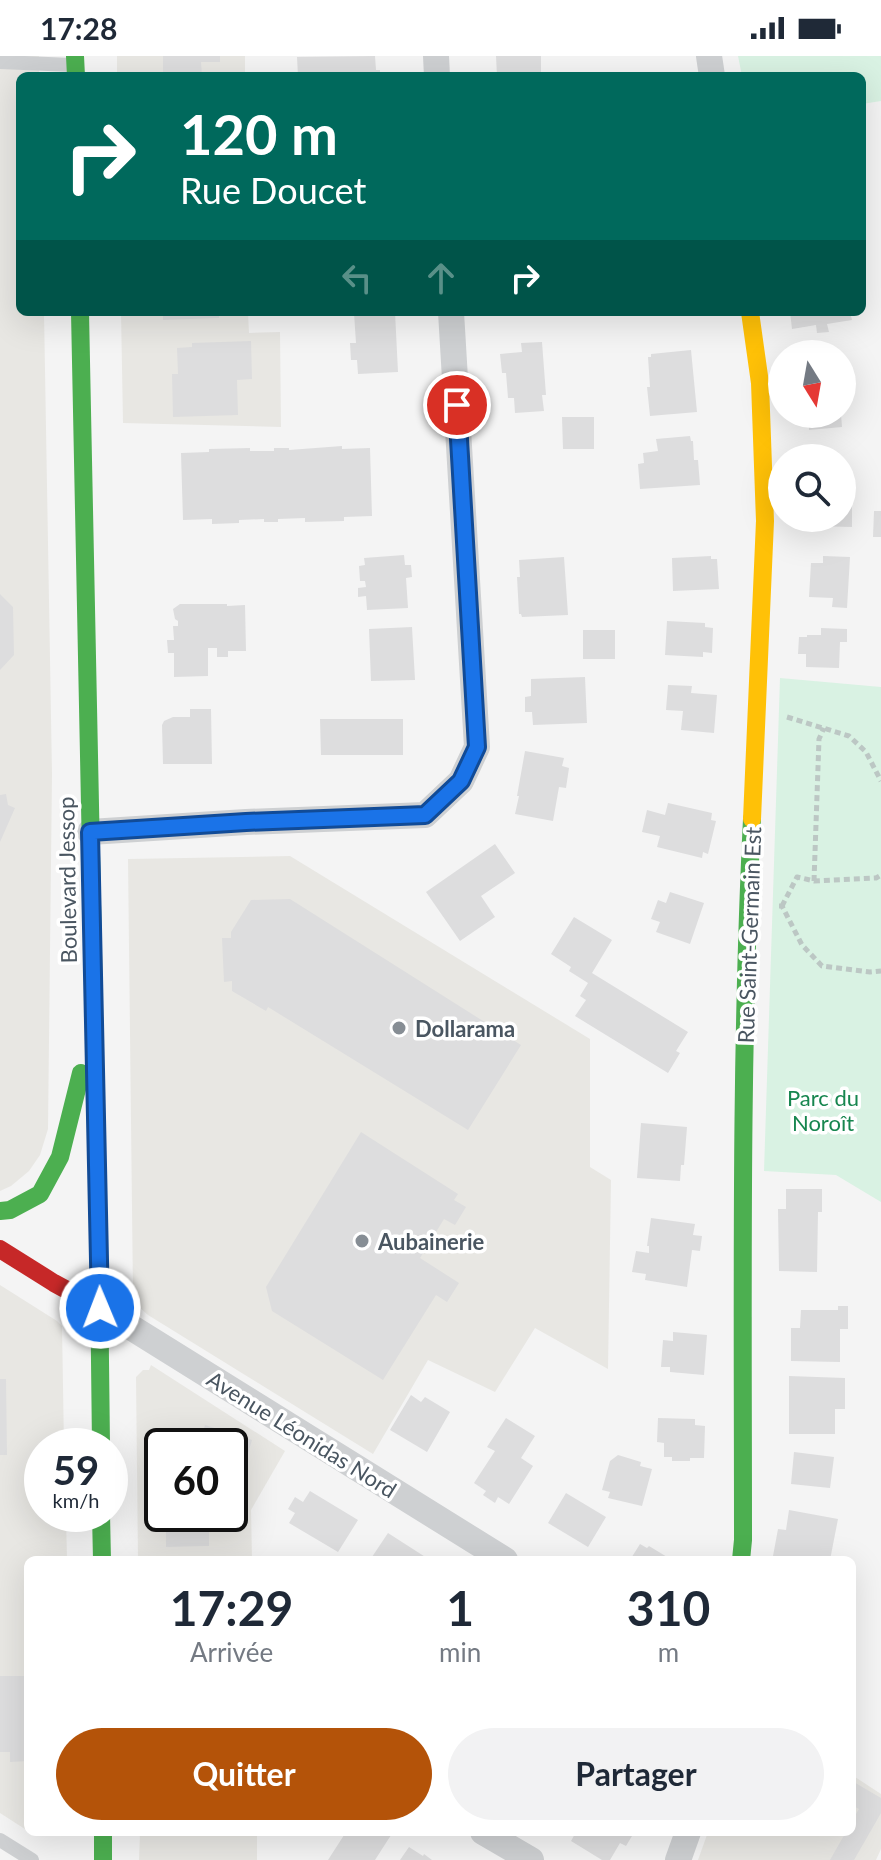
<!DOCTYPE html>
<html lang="fr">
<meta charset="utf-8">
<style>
:root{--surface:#fff;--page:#f2f2f3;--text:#1f2937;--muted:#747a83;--accent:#b45309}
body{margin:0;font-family:Lato,sans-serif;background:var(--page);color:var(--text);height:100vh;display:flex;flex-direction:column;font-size:30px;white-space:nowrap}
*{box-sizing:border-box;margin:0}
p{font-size:26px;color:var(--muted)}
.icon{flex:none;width:44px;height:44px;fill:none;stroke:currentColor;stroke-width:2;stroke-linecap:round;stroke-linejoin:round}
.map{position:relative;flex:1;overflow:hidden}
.details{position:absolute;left:24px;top:1500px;width:832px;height:280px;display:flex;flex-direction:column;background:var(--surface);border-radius:12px;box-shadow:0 8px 32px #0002}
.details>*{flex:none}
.guide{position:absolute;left:16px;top:16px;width:850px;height:244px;border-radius:12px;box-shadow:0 8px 32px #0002;background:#00695c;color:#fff;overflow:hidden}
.needle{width:52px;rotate:169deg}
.fabs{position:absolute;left:768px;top:284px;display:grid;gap:16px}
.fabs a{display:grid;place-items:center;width:88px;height:88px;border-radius:50%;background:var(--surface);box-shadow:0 8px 32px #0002;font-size:40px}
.speed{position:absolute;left:24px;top:1372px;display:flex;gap:16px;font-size:40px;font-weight:700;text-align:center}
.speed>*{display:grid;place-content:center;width:104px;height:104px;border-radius:50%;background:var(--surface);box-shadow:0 8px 32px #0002;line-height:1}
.speed small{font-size:20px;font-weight:400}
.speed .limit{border:4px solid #111;border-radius:12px;background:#fff;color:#111}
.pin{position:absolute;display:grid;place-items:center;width:68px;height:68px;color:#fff;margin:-34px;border:4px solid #fff;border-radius:50%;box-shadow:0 2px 8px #0007}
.me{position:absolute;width:88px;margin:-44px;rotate:359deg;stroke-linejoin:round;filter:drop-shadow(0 0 6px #0008)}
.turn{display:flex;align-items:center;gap:28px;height:168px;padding:0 32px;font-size:36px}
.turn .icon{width:104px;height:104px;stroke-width:2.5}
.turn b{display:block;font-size:56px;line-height:68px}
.lanes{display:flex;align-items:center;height:76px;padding:0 32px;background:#0003;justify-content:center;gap:40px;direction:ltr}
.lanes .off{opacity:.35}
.eta{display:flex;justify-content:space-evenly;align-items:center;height:136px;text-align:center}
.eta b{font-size:48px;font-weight:700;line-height:56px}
.action{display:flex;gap:16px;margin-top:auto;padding:16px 32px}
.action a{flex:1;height:92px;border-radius:48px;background:var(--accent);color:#fff;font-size:32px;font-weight:700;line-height:92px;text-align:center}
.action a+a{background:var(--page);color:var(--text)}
.status{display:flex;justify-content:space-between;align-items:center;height:56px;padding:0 40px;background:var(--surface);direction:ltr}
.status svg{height:22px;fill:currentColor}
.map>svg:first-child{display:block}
.commercial{fill:#e8e7e3;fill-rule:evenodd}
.green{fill:#d9f2e3}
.building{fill:#ddddde}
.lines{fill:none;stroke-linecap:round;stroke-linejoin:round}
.path{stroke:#bcc7c4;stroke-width:5;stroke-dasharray:6 4;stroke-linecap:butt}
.lane{stroke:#ced0d2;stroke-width:14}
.street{stroke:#ced0d2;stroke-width:26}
.fast{stroke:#4caf50;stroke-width:18}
.slow{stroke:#ffc107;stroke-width:18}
.jam{stroke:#c62828;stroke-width:18}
.route-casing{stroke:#114b97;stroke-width:20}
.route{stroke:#1a73e8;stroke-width:14}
.poi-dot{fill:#868d94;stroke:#fff;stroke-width:3}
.labels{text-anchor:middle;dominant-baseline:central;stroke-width:7;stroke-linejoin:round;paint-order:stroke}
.street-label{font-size:22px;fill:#4a5661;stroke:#fff}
.poi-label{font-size:22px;font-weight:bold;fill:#4a5661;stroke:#fff;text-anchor:start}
.park-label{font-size:22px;fill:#17864f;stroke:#fff}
</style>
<div class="status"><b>17:28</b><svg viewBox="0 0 49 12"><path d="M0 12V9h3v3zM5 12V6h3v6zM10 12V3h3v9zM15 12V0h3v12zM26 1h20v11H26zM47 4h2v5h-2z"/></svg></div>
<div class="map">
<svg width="881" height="1804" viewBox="0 0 881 1804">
<rect width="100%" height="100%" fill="#f4f4f4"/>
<path class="commercial" d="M0 0H39V20H20V256H44L52 718 48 1073 40 1099 29 1115 11 1130 0 1135Z
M117 0H245V20H117Z
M121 256H248L249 277 280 276 281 371 123 367Z
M290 800 590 983V1111L611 1124 608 1313 535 1272 495 1336 428 1304 373 1398 148 1259 138 1250 133 1238 128 803Z
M0 1229 57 1265 62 1270 64 1390H42V1458H66L67 1504H28V1775L0 1757Z
M151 1309 285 1395 251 1454 252 1504H138L136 1321 143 1314H149ZM162 1390H230V1458H162Z
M852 1719 881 1738V1793L876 1804H698L708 1776H852Z
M140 1776H257V1804H139Z"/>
<path class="green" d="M738 0H881V45L862 48V20H742Z
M780 622 881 631V1146L836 1119 764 1115Z"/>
<path class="building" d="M163 0H220V6H201L202 20H163Z
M375 0 376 14H380V20H298L297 1Z
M496 0H541V17H533V20H497Z
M163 256H219V262L163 264Z
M395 256 398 316 358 318 357 304H351L350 287H356L354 257Z
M790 256H850L852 264 827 268 829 276 817 277 816 269 792 273Z
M251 285 252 323 237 324 238 359 173 361 172 318H178L177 292 192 291V287Z
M542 286 546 339H542L544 355 515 357 514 342H508L506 317H502L500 298 522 296 521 287Z
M691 294 697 356 650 360 647 331H650L648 301H651V298Z
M847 336 850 347 848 352 842 353V337Z
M808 358H841L842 371 809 374Z
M562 361H594V393H563Z
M690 380 691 385H693L694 404H698L700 429 640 433 638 408 644 407 643 397 658 395 656 383Z
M342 390V393L370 392 372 460 344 461V465L305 466V462L278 463V466H264V463L239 464V467L212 468V463L183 464 181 397 209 396V393L250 392V395H274V392H289V394Z
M842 419H852V471L813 470V462H842Z
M874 455H881V481H873Z
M404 499 405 509H411L412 521 406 522 408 552 367 554 366 540 358 541V532L366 531 365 525H360L359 510 365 509 364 502Z
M711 500V503H717L719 533 673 535 672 502Z
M823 500 850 501 847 552 832 551 833 542 809 541 811 507H823Z
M564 501 568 559 522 561 521 558H519L517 521H520L519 504Z
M0 538 13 551 14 599 0 614Z
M180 548H227V550L245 549 246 595H228V601H217V592H208V620L174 621V597H168L167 584H174L173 570H178V565L175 563 173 553Z
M667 565 705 567V571L713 572 712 597 703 596V601L665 599Z
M412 571 415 624 371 625 369 573Z
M821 572 847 573V586H840L839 612 806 611V598H798L799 581H807V579H821Z
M583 574H615V603H583Z
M585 621 587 667 533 669 532 656H525V641L531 640V623Z
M668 629 692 630 691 637 717 639 714 677 681 674 683 655 666 654Z
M190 653H211L212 708H163L162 669 164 665 173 661H190Z
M320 663H403V699H321Z
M525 695 564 702 562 710 569 712 566 732 559 731 553 765 515 758 519 740H517Z
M6 738 8 749 15 752 0 786V739Z
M668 747 712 757 711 764 716 765 708 798 703 796 702 802 657 791 660 780 642 776 647 754 665 759Z
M495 788 515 817 481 840 495 861 460 885 426 836Z
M670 836 704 847 690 888 656 876 660 866 651 863 658 844 666 847Z
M290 843 521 989 468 1074 268 951 266 955 232 935V925L224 926 222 882H231V876L251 844Z
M574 861 612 884 592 917 688 976 676 995 680 997 668 1017 575 960 586 944 580 940 588 927 569 915 571 911 551 898Z
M641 1067 687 1071 684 1109H681L680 1125 637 1122Z
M361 1076 458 1138 454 1144 466 1151 455 1169 444 1163 420 1202 459 1227 447 1246 436 1239 383 1324 272 1255 266 1231Z
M786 1133H822V1156H818L817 1216 779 1215 778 1153H786Z
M651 1162 695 1168 693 1179 702 1180 700 1195 692 1194 687 1231 645 1224 646 1218 632 1216 636 1195 649 1197V1190H647Z
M838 1250H848V1273H840V1306L791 1305V1272H800L801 1254H838Z
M673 1276 707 1279 704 1319 670 1316V1311H661L663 1284 673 1285Z
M789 1320 845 1322V1353H835V1378H789Z
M0 1323H6L7 1399H0Z
M411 1339 421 1346 425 1341 450 1356 427 1396 390 1374Z
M506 1362 535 1380 521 1402 533 1410 509 1448 498 1441 495 1447 483 1439 486 1435 474 1427 495 1395 487 1391Z
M658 1362 695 1363V1369L705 1370 704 1402H690V1405H672V1401H664V1387L657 1386Z
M205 1369 252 1384 243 1415 230 1411V1390H199Z
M794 1396 834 1401 830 1432 791 1428Z
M618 1399 641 1406 640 1410 652 1413 642 1450 608 1442 610 1436 602 1434 610 1405Z
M310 1435 358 1464 338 1496 289 1467 295 1457 288 1453 295 1441 303 1446Z
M566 1437 606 1461 588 1491 548 1467Z
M789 1454 838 1463 830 1504H780L781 1501 773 1500 778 1473 786 1474Z
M170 1458H211L212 1462H219V1471H209V1490L166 1491V1461H170Z
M388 1477 430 1504H370Z
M640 1488 647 1492 649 1490 672 1504H630Z
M0 1620H28V1705L10 1706V1696H0Z
M852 1725 881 1742V1757L854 1804H830L846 1776H852V1765L859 1753 852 1749Z
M346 1776H393L375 1804H328Z
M576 1776H626L632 1780 626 1790 620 1787 610 1804H602L571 1785Z
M409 1791 423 1800 424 1798 432 1804H400Z"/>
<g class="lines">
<path class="path" d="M787 661 849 680 866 696 881 725
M814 825 819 683 824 672
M779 850H782L802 889 822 910 870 916 881 915
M782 850 797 821 814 825 876 822 881 819"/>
<path class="lane" d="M0 6 72 9
M0 1784 32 1804"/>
<path class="street" d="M436 0 437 20
M709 0 712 20
M90 776 246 766 425 759 461 725 477 691 451 256
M100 1252 505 1504
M483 1776 531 1804
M678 1804 688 1776"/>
<path class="fast" d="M75 0 76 20
M80 256 93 897
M0 1155 10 1154 40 1138 60 1101 81 1017
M99 1220 101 1390
M101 1458 102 1504
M741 1504 743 1484C743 1244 740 1003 752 763
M103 1776V1804"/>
<path class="slow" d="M750 256 760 327 765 465 752 763
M93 897 99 1220"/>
<path class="jam" d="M0 1193 54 1227 100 1252"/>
</g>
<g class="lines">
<defs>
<path id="route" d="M100 1252 90 776 246 766 425 759 461 725 477 691 457 349"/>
</defs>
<use href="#route" class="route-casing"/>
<use href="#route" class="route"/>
</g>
<g class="poi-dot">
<circle cx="399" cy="972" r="8"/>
<circle cx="362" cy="1185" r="8"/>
</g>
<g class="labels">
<g class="street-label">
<text transform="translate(67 824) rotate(-91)">Boulevard Jessop</text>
<text transform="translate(749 879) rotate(-88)">Rue Saint-Germain Est</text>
<text transform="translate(302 1378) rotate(32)">Avenue Léonidas Nord</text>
</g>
<g class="poi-label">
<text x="415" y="972">Dollarama</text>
<text x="378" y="1185">Aubainerie</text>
</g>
<g class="park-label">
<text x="823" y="1041">Parc du<tspan x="823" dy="25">Noroît</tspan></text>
</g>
</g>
</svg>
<div class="fabs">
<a><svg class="needle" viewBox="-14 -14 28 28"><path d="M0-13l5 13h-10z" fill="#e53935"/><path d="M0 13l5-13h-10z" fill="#747a83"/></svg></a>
<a><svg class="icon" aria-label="search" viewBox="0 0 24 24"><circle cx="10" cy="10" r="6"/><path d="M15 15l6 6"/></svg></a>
</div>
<div class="speed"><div>59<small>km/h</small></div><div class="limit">60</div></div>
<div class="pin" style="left:457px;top:349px;background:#d93025"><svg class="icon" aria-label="arrive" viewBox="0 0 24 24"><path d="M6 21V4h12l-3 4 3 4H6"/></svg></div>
<svg class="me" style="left:100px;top:1252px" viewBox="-20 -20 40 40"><circle r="17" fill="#1a73e8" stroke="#fff" stroke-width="3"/><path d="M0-11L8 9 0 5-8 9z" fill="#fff"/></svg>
<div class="guide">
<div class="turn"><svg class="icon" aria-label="right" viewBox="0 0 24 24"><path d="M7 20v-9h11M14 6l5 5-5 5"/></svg><div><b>120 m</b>Rue Doucet</div></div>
<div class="lanes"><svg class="icon off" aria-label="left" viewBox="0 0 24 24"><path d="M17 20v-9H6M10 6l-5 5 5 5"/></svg><svg class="icon off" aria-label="ahead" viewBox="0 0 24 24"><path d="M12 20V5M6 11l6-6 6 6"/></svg><svg class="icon" aria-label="right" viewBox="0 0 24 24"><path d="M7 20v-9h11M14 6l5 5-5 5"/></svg></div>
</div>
<section class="details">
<div class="eta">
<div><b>17:29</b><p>Arrivée</p></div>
<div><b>1</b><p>min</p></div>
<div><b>310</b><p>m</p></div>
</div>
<div class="action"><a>Quitter</a><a>Partager</a></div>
</section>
</div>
